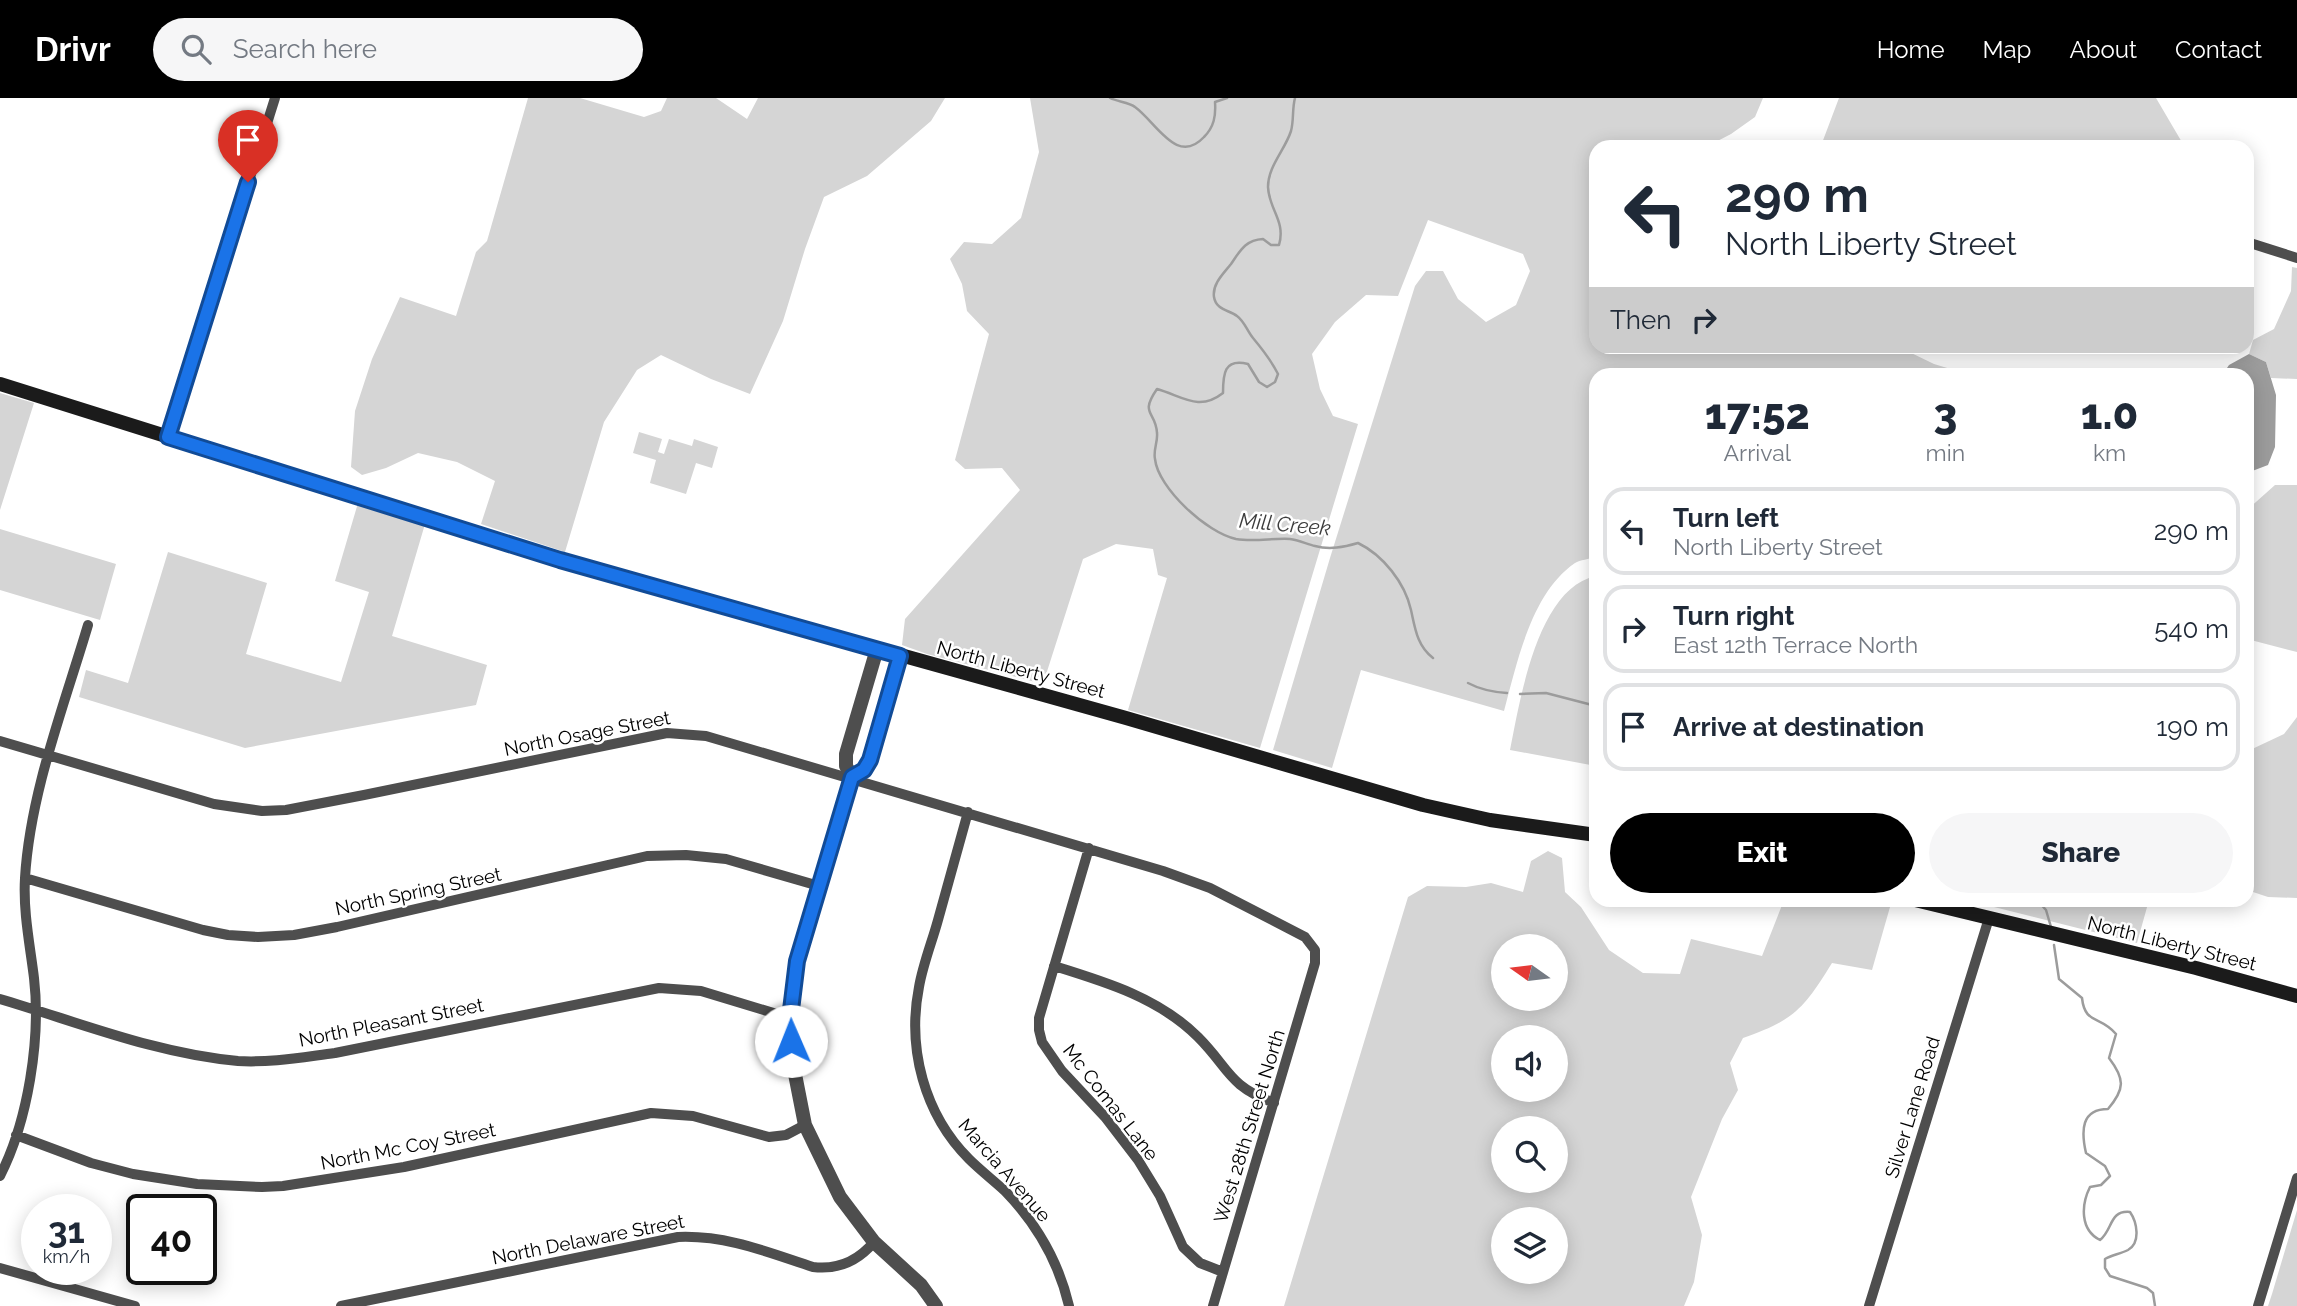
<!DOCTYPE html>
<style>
:root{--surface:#fff;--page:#f6f6f7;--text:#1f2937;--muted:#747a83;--line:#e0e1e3;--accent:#000}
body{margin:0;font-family:Raleway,sans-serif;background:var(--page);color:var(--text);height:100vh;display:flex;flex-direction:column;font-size:26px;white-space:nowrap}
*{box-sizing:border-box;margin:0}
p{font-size:23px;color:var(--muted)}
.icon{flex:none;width:38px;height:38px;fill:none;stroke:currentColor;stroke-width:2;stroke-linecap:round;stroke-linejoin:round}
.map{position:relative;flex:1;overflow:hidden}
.panel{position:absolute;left:1589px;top:270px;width:665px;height:539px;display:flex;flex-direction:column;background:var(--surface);border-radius:21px;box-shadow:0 4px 18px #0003}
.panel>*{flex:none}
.guide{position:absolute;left:1589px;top:42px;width:665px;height:214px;border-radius:21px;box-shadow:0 4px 18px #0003;background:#fff;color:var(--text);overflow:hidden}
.needle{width:46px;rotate:284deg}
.tools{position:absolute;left:1491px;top:836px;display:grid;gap:14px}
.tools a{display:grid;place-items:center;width:77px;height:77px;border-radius:50%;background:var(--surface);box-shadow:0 4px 18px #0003;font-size:35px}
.speed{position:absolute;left:21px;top:1096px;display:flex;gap:14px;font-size:35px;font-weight:700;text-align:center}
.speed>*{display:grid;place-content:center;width:91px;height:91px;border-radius:50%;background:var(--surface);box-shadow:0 4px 18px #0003;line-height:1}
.speed small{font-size:18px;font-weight:400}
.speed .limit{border:4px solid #111;border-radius:10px;background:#fff;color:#111}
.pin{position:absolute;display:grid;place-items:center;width:60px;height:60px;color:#fff;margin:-72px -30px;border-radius:50% 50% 50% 0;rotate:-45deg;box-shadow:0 0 7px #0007}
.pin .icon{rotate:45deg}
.me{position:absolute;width:77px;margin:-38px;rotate:359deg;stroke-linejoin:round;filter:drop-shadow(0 0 5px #0008)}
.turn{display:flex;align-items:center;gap:24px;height:147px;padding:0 21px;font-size:32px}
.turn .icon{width:91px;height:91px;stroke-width:2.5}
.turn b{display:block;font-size:49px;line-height:60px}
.then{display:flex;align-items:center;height:66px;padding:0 21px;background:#0003;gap:14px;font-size:26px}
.eta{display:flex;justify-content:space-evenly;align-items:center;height:119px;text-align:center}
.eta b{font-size:42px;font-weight:800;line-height:49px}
.action{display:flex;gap:14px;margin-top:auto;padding:14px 21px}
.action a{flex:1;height:80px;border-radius:42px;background:var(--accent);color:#fff;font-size:28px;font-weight:800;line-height:80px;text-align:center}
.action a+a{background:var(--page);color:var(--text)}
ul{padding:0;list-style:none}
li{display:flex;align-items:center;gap:21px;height:88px;margin:0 14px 10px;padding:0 7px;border:4px solid var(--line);border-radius:21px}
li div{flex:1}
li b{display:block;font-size:26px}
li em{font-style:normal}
header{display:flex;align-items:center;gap:42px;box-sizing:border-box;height:98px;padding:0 35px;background:var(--accent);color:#fff}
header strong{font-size:33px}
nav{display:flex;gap:38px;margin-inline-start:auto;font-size:24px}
.search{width:490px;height:63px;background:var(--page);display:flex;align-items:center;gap:18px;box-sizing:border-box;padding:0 24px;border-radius:38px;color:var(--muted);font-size:26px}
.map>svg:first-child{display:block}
.green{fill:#d5d5d5;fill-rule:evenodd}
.water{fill:#9c9c9c}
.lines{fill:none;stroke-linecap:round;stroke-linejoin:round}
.stream{stroke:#9c9c9c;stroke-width:2.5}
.minor{stroke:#4e4e4e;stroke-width:10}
.tertiary{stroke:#4e4e4e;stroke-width:14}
.secondary{stroke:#1b1b1b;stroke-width:14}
.route-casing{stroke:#114b97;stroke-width:18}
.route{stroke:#1a73e8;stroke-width:12}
.labels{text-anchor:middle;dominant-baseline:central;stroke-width:5;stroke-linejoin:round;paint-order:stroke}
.street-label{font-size:19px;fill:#000;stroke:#fff}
.water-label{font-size:21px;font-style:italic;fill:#3d3d3d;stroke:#fff}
</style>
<header>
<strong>Drivr</strong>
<div class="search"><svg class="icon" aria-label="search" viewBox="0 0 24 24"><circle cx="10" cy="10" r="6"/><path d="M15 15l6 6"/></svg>Search here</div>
<nav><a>Home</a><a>Map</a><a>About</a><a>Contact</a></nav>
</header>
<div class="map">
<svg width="2297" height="1208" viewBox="0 0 2297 1208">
<rect width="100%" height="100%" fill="#fff"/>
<path class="green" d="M528 0H580L644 19 661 13 667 0H716L747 21 758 0H945L931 23 867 78 824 99 805 151 783 223 750 296 711 281 661 257 637 272 604 324 565 454 481 426 495 383 457 364 418 355 386 370 362 377 351 369 355 313 372 261 400 199 456 218 476 154 487 143Z
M1030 0H1763L1755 19 1731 36 1706 49H1596V248L1903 249V251L1934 266 1967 276H1596V459C1589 461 1580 462 1575 465 1531 495 1517 565 1504 613L1361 572 1332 670 1273 652 1330 460 1415 188 1426 173H1443L1458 201 1486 224 1516 207 1530 173 1523 156 1428 122 1398 198 1366 197 1335 224 1312 256 1320 291 1333 318 1358 326 1260 650 1128 612 1167 480 1158 477 1153 451 1116 446 1083 461 1043 586 927 556 902 547 905 521 1020 392 1002 370 965 371 955 362 989 236 967 213 962 186 950 161 964 144 992 146 1021 120 1039 54Z
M1839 0H2156L2183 46 2180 49H1823L1822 45Z
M2292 169 2297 170V281L2271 280 2266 264 2249 256 2253 242 2274 231 2291 193Z
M0 295 34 305 0 412Z
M639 334 662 341 658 354 664 356 669 341 692 348 694 341 718 349 712 370 696 365 686 396 650 385 656 362 633 355Z
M2275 387H2297V554L2247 541V412Z
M358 405 425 426 392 538 487 567 476 607 245 650 79 599 86 572 128 585 168 454 267 485 246 556 341 584 369 494 335 483Z
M0 431 116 466 100 522 0 492Z
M1596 478V668L1510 652C1520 603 1537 490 1596 478Z
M2297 619V800L2268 799 2247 792V651L2250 652 2284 636Z
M1548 753 1562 760 1565 794 1581 809 1609 852 1643 875 1680 876 1691 841 1762 858 1784 802H1892L1872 872 1832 865C1804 910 1795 922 1743 940L1730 965 1738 992 1722 1021 1691 1099 1702 1137 1694 1184 1684 1208H1284L1408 799 1427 788 1466 789 1491 785 1523 794 1531 763ZM1503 849H1556V901H1503ZM1503 940H1556V992H1503ZM1503 1031H1556V1083H1503ZM1503 1122H1556V1174H1503Z
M1966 802H2149L2137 845Z
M2297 1112V1208H2268L2272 1196Z"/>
<path class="water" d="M2249 256 2266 264 2276 297 2275 349 2268 367 2247 375V276H2223L2229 267Z"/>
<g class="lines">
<path class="stream" d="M1110 0C1118 4 1129 4 1135 9 1157 25 1177 68 1204 39 1214 29 1216 18 1215 4L1227 0
M1295 0C1292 11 1294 22 1291 33 1285 52 1268 68 1268 89 1269 112 1286 123 1279 147H1271L1263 141C1245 142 1240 153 1231 166 1224 175 1212 186 1214 199 1216 212 1229 212 1237 218 1245 224 1247 233 1253 240 1263 252 1271 262 1278 276L1275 284 1267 289 1259 284 1248 266C1224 260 1223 276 1223 295 1199 314 1182 298 1157 291 1139 317 1156 313 1157 335 1158 344 1153 352 1155 361 1158 390 1207 435 1236 441 1254 444 1272 440 1290 441 1298 442 1307 446 1315 448 1330 452 1344 449 1358 445 1383 457 1405 485 1411 512 1415 530 1417 548 1433 560
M1468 585C1481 592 1492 594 1507 595
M1520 596 1546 595 1596 608
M2037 802 2046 812 2051 829
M2054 847 2059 881 2082 900C2085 927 2100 917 2116 936L2109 960C2125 981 2125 991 2108 1011 2081 1011 2081 1033 2086 1055L2105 1068 2110 1078 2101 1087 2090 1089C2081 1107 2080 1132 2100 1142 2113 1132 2109 1112 2130 1114 2137 1124 2141 1145 2128 1152 2120 1156 2112 1157 2105 1161V1170L2110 1178 2147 1190 2153 1195 2155 1208"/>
<path class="minor" d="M2247 144 2297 160
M168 339 275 0
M0 643 214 706 262 713 286 712 364 697 667 635 706 638 1163 773 1210 790 1305 839 1315 852V865L1213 1208
M968 714C958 750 948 786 938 822 932 844 923 866 919 889 907 950 924 1016 969 1061 980 1072 993 1082 1005 1093 1036 1125 1059 1165 1069 1208
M1089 750 1039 920V932L1042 944 1062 973 1105 1019 1138 1062 1160 1098 1183 1149 1200 1165 1223 1174
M25 780 203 832 228 837 258 839 294 837 337 829 647 758 686 757 726 761 819 788
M1054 868C1106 884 1159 900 1198 939 1230 971 1227 987 1274 1005
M0 901C78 924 157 956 238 963 270 965 303 959 335 955L659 890 701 893 790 920
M16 1037 91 1065 133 1076 197 1086 262 1089 283 1088 404 1069 651 1015 693 1018 769 1039 786 1037 805 1027
M0 1078C28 1023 41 941 34 880 30 847 23 814 25 780 30 695 64 608 88 527
M0 1170 135 1208
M341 1208 678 1139C727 1137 767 1154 813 1169 838 1172 858 1163 874 1144
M1869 1208 1989 820
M2258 1208 2297 1080"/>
<path class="tertiary" d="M900 558 870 662 864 672 852 679 797 863 790 920 793 966 805 1027 840 1099 874 1144 921 1187 936 1208
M852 679 846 668V656L877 551"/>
<path class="secondary" d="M0 286 560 462 1126 620 1423 707 1490 722 1596 737
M1915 802 2196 870 2297 898"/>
</g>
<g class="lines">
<defs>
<path id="route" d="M248 84 168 339 560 462 900 558 870 662 864 672 852 679 797 863 790 920 791 943"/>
</defs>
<use href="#route" class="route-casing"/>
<use href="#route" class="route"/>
</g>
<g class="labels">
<g class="street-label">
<text transform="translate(1021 571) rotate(15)">North Liberty Street</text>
<text transform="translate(587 635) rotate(-11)">North Osage Street</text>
<text transform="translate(418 793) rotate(-12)">North Spring Street</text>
<text transform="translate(2172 845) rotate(14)">North Liberty Street</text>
<text transform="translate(391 924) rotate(-11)">North Pleasant Street</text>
<text transform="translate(1111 1004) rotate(52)">Mc Comas Lane</text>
<text transform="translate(1912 1009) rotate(-73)">Silver Lane Road</text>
<text transform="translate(1249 1028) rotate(-73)">West 28th Street North</text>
<text transform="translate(408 1048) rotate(-11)">North Mc Coy Street</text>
<text transform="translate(1005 1072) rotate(49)">Marcia Avenue</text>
<text transform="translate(588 1141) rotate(-11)">North Delaware Street</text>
</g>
<g class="water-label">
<text transform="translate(1285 426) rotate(5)">Mill Creek</text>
</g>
</g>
</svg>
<div class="tools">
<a><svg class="needle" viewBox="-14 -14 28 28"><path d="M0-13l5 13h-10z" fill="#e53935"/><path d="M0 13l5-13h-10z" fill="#747a83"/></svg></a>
<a><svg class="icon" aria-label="sound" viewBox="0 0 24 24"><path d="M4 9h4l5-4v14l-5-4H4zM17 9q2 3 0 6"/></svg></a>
<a><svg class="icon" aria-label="search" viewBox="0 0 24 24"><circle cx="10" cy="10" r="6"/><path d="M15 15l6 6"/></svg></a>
<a><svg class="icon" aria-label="layers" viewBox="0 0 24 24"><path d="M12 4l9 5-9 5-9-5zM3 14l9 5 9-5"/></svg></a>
</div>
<div class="speed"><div>31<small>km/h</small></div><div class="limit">40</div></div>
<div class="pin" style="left:248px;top:84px;background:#d93025"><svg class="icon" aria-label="arrive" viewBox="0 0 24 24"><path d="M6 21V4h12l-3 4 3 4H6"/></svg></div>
<svg class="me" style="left:791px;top:943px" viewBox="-20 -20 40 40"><circle r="19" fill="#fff"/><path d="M0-13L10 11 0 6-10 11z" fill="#1a73e8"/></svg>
<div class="guide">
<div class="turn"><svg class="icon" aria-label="left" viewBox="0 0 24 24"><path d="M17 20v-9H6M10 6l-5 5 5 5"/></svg><div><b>290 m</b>North Liberty Street</div></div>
<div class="then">Then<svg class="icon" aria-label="right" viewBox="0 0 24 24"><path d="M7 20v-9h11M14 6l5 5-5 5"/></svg></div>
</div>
<section class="panel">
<div class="eta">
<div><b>17:52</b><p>Arrival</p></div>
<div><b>3</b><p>min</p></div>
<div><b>1.0</b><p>km</p></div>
</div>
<ul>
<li><svg class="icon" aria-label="left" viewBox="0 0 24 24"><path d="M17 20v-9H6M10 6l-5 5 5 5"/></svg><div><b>Turn left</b><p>North Liberty Street</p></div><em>290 m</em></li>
<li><svg class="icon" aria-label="right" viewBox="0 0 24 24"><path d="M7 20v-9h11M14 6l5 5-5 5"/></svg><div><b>Turn right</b><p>East 12th Terrace North</p></div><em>540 m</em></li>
<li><svg class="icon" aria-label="arrive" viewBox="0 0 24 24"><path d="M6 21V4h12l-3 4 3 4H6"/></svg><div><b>Arrive at destination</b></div><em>190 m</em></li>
</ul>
<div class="action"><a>Exit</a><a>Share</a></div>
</section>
</div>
